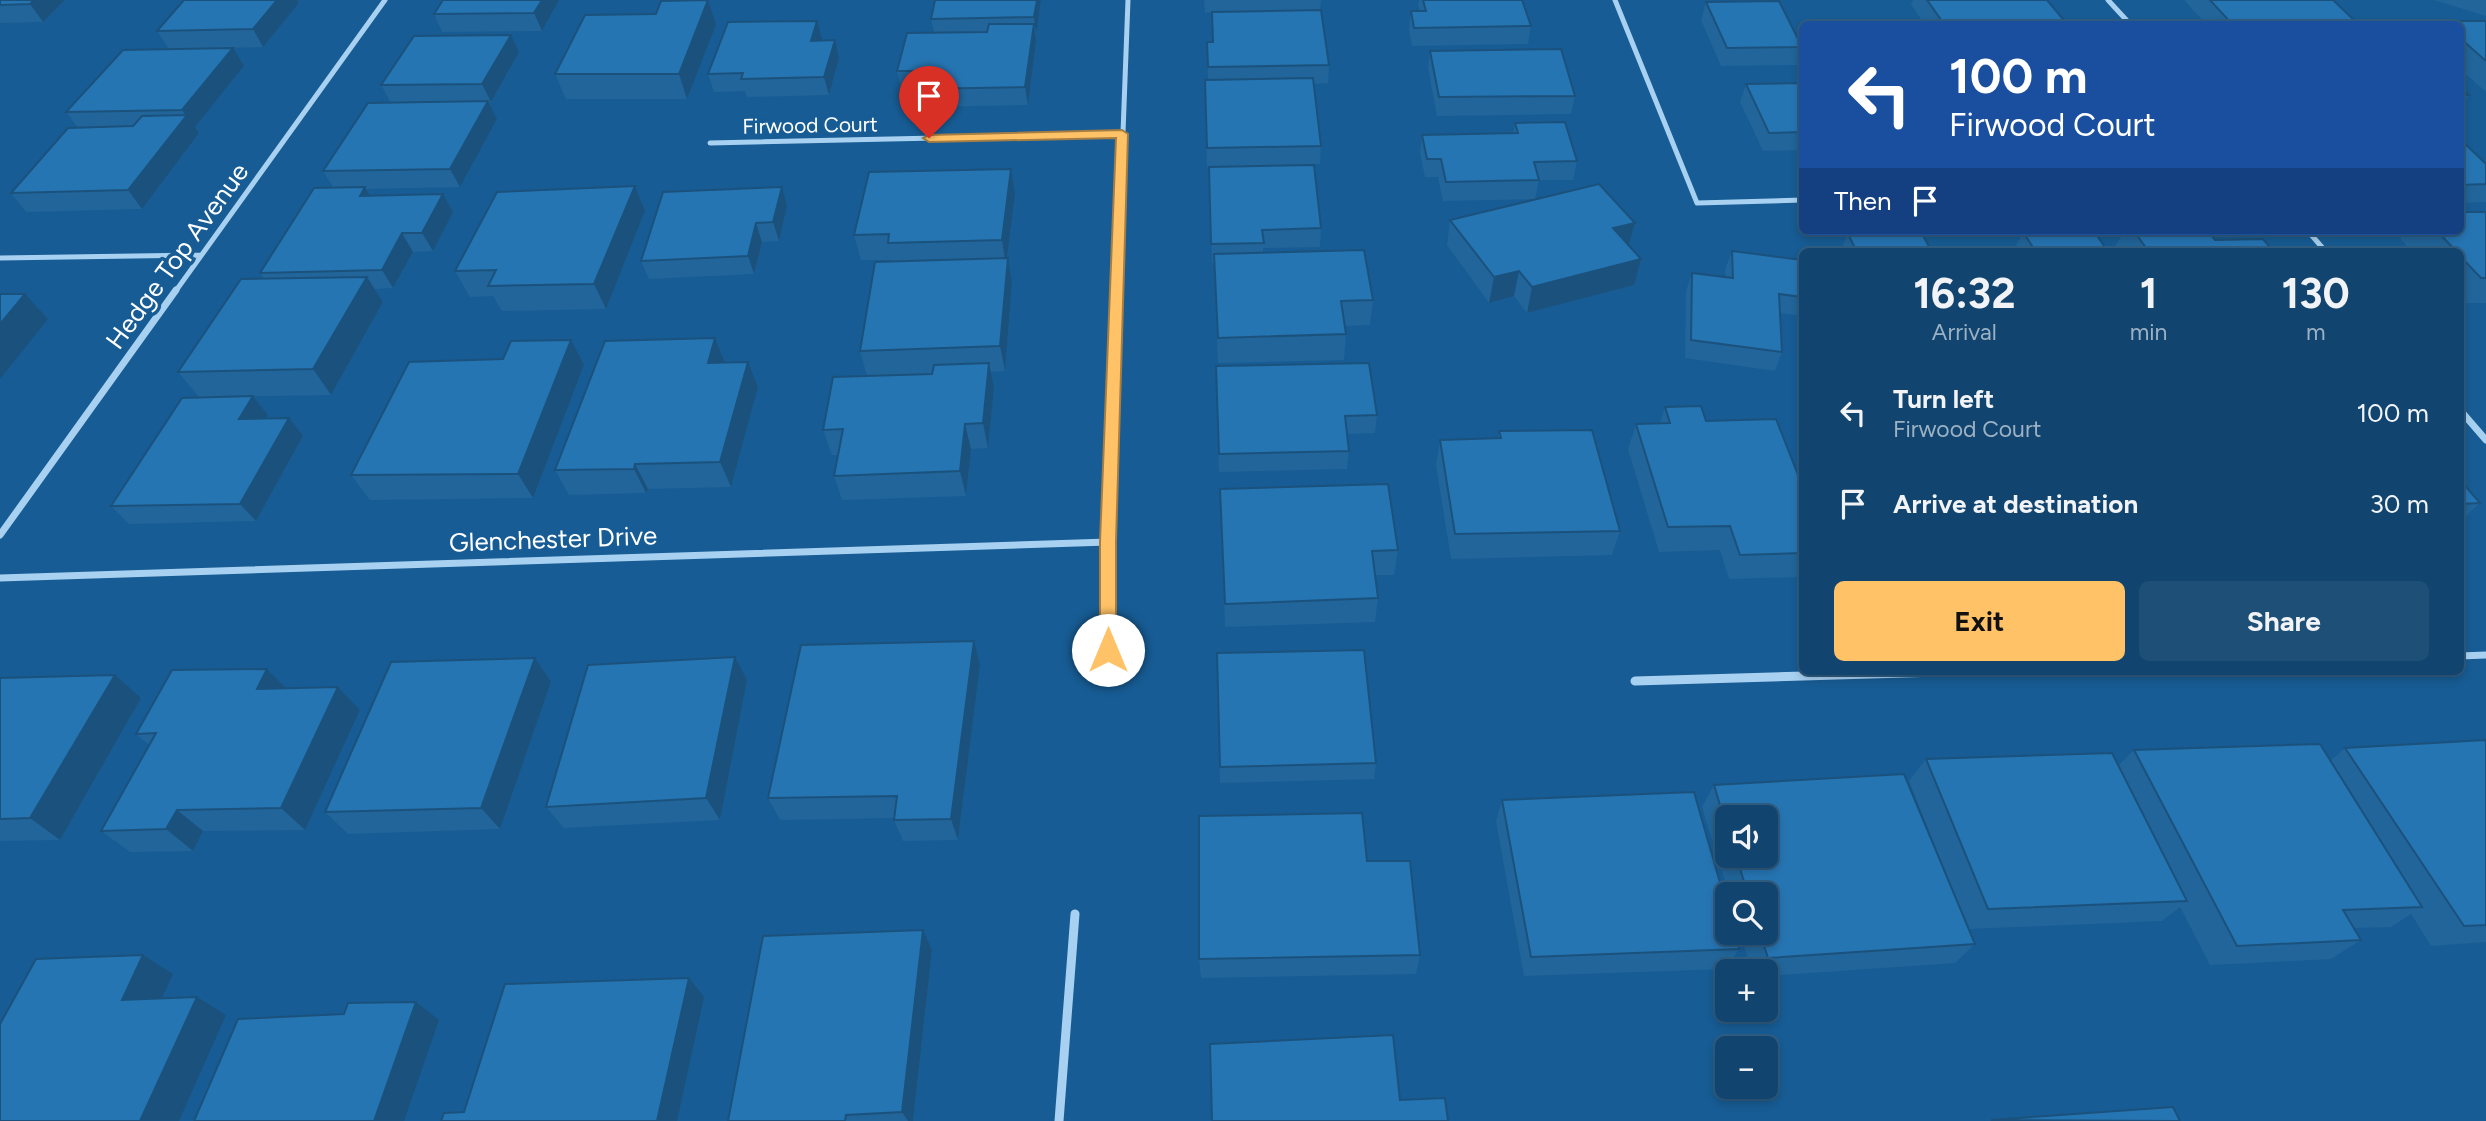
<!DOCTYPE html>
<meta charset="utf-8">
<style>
:root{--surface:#11456f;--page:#1e4f77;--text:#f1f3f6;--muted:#9cb1c3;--line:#305d82;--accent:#ffc267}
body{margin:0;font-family:Figtree,sans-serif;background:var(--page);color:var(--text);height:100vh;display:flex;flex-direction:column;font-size:26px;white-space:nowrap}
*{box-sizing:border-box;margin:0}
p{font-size:23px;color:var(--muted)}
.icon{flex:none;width:38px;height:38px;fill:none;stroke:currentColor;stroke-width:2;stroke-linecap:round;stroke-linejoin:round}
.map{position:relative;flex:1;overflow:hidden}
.sheet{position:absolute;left:1799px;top:248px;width:665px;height:427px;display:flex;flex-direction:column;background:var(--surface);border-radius:10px;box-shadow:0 4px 10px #0003,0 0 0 2px var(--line)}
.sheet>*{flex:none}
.guide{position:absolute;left:1799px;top:21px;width:665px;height:214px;border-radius:10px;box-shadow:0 4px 10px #0003,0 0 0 2px var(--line);background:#1a4fa0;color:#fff;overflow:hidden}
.tools{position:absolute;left:1715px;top:805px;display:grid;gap:14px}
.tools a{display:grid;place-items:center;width:63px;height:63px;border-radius:10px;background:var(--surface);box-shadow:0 4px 10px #0003,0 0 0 2px var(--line);font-size:35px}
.pin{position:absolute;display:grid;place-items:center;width:60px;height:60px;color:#fff;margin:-72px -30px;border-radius:50% 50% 50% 0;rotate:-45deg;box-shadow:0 0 7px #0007}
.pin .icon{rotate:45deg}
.me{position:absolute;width:77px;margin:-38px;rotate:0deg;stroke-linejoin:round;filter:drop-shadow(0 0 5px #0008)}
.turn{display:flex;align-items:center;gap:24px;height:147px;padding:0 35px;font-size:32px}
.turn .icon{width:91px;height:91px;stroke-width:2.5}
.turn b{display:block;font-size:49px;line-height:60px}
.then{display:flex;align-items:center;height:66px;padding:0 35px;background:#0003;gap:14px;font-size:26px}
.eta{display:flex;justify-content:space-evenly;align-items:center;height:119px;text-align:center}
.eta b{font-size:42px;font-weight:700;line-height:49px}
.button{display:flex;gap:14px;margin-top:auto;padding:14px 35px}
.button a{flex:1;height:80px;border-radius:10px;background:var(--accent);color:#111;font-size:28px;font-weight:700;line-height:80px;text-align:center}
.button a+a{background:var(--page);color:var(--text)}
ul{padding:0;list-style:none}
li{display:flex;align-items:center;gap:21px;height:91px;padding:0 35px}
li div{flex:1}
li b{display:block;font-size:26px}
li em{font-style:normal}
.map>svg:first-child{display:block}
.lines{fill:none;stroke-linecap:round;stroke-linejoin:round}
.minor-far2{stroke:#a8d1f1;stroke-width:5}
.minor-far1{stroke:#a8d1f1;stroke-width:7}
.minor{stroke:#a8d1f1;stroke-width:9}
.wall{fill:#21659a;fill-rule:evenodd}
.shaded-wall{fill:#1b527d}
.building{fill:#2675b3;stroke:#1b527d;stroke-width:2}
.route{fill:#ffc267;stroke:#a67e43;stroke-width:2}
.labels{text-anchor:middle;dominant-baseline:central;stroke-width:7;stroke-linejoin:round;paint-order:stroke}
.far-street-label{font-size:21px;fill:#fff;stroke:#175c94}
.street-label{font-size:26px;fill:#fff;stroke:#175c94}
</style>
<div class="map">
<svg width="2486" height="1121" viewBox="0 0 2486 1121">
<rect width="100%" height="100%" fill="#175c94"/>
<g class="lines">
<path class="minor-far2" d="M1615 0 1697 203 1802 200
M2108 0 2130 24
M710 143 1122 134
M2308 231 2326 252
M0 258 201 255
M175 292 385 0
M1117 292 1128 0"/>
<path class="minor-far1" d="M2460 410 2486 440
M0 535 176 290
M0 578 1108 542
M1108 650V542L1117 290
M2460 656 2486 655"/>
<path class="minor" d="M1635 681 1938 672
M1059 1121 1075 914"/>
</g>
<path class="wall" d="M0 0H65L43 22 0 23Z
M184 0H297L299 3 263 47 169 49 157 31Z
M443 0H559L542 31 442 32 434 14Z
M1041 0 1036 35H1035L1036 42 1028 105 921 107 917 89H901L897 71 934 32 931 19Z
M1204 0H1321L1320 10 1329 65 1328 83 1314 84 1321 146 1320 164 1207 167 1205 80H1208L1207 42H1213L1212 12 1205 13Z
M1419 0H1522L1531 26 1528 44 1412 46 1409 29 1411 11H1420L1418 5Z
M1913 0H2047L2067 24H1924L1911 4Z
M2184 0H2333L2356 22 2355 24H2206Z
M2434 0H2486V16Z
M1706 2 1802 46V50L1797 65 1721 66 1701 20Z
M2441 21H2486V92L2460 69V24H2439Z
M716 25 687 99H566L555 74Z
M822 39V40L839 58 829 95 747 97 745 91 714 92 708 74Z
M1430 51 1575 96 1571 114 1437 116 1428 68Z
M519 52 491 102H488L497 119 460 187 367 189 370 195 453 212 433 251 413 252 393 288 375 289 383 302 331 395 199 397 178 372 264 279 260 273 333 187 323 171 391 103 381 85Z
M244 66 195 127 199 133 142 209 26 212 11 193 78 128 66 112Z
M1802 83V150L1763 151 1740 102 1746 84Z
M2460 87 2469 95 2460 106Z
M1515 123 1577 161 1573 180H1539L1535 199 1443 201 1438 177H1425L1420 153 1422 135 1513 134Z
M2460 139 2486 164V202L2460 203Z
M1209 167 1321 228 1320 247 1263 248V253L1373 300 1370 325 1344 326 1346 334 1344 360 1218 363 1214 263H1212Z
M1011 169 1015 194 1007 258 1012 283 1005 371 990 372 994 388 988 448 971 449 966 496 842 500 834 476 838 455H832L823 430 867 376 860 351 893 262 892 260H861L854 235Z
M787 206 779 241 762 242 754 274 649 279 641 261Z
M645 211 606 309 502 311 493 296 470 297 455 271Z
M2486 212V303H2460V252H2412L2400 238 2406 231H2460Z
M1450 220 1635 223 1629 245 1634 285 1527 313 1514 296 1489 303 1447 245Z
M2125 231H2208L2215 240 2274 252H2115L2113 249Z
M2023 232 2108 252H2014L2013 251Z
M1848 234 1932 252H1983H1840Z
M1732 251 1802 260V316L1780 313 1782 352 1775 371 1685 358 1686 291 1692 273 1726 277 1725 270Z
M715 338 724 362 758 387 731 487 648 489 646 493 569 495 555 470Z
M584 365 533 498 370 500 351 475Z
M1216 366 1377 415 1375 433 1347 434 1349 451 1347 469 1219 472Z
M253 396 268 415 265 418 303 436 256 521 129 524 111 506Z
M1665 407 1706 421 1802 485V577L1729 579 1720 550 1659 552 1628 449 1636 424 1660 423Z
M1499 431 1620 531 1612 555 1451 559 1436 465 1440 440 1498 439Z
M2460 480 2480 503 2460 522Z
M1221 513 1398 550 1394 575H1375L1378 598 1375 622 1225 627Z
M1217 653 1376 763 1374 779 1220 783Z
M980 665 958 840 903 841 894 820V818L780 820 768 798Z
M0 678 141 698 60 840 0 841Z
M747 680 720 820 564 828 546 807Z
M551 682 500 829 348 834 325 812Z
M338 687 360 710 305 830 203 831 193 851 130 852 101 831 149 745 136 734 285 688Z
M2486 740V942L2431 946 2411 914 2391 927 2354 928 2361 940 2331 959 2210 965 2180 907 2162 921 1969 929 1975 944 1955 963 1766 976V971H1752L1740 933H1766V894H1729L1702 807 1714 785 1949 882 1909 781 1926 759 2118 766 2134 750 2331 760 2345 748ZM1727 817 1766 856H1727Z
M1502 800 1739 949 1726 969 1524 976 1496 821Z
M1367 861 1420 955 1416 974 1201 978 1199 959Z
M923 930 932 950 913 1121H728Z"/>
<path class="shaded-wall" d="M34 0H65L43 22 30 4Z
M277 0H297L299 3 263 47 253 29Z
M542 0H559L542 31 534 13Z
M708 0 716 25 687 99 679 74Z
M1037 0H1041L1036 35 1034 17Z
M817 21 822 39 816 59 811 41Z
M1034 24 1036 42 1028 105 1025 87Z
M511 35 519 52 491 102 482 84Z
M835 40 839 58 829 95 824 77Z
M233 48 244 66 195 127 199 133 142 209 128 190 186 116 182 110Z
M488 101 497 119 460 187 450 169Z
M1011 169 1015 194 1006 266 1002 240Z
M635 186 645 211 606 309 594 284Z
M365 187 376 205 360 196Z
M782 187 787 206 779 241 773 222Z
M443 194 453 212 433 251 422 233Z
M756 223 762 242 754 274 748 256Z
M1635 223 1628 248 1613 228Z
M402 233 413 252 393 288 382 270Z
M1008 258 1012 283 1005 371 1000 346Z
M1641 259 1634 285 1527 313 1532 287Z
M1519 271 1514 296 1489 303 1494 277Z
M367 277 383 302 331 395 313 369Z
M25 294 48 319 0 379V324Z
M715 338 725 363H708Z
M571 340 584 365 533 498 518 474Z
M748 362 758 387 731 487 720 462Z
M989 363 994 388 988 448 983 423Z
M253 396 268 415 254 437 239 419Z
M289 418 303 436 256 521 240 504Z
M965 424 971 449 966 496 960 471Z
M635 464 648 489 646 493 634 469Z
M974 641 980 665 958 840 951 819Z
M735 657 747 680 720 820 706 798Z
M535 658 551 682 500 829 481 808Z
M267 669 290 692 257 689Z
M115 675 141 698 60 840 30 818Z
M338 687 360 710 305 830 281 808Z
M177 810 203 831 193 851 166 829Z
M923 930 932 950 913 1121H908L902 1112Z
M143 955 173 974 153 1018 122 1000Z
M689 978 704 997 677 1121H657Z
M197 997 226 1015 179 1121H140Z
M416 1002 439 1020 404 1121H374Z"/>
<path class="building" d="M0 0H34L30 4 0 5Z
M184 0H277L253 29 157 31Z
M443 0H542L534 13 434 14Z
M708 0 679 74H555L585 15 656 14 661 1Z
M935 0H1037L1034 17 931 19Z
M1423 0H1522L1531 26 1414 28 1411 11H1426Z
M1927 0H2047L2067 24H1944Z
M2210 0H2333L2356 22 2232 24Z
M1779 1 1802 47 1727 48 1706 2Z
M1321 10 1329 65 1208 67 1207 42H1213L1212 12Z
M817 21 811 41 835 40 824 77 741 79 743 73 708 74 728 22Z
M2441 21H2486V61L2460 38V24H2445Z
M989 24H1034L1025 87 917 89 921 71H897L907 33 987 32Z
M511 35 482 84 381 85 414 36Z
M233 48 182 110 66 112 123 50Z
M1561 49 1575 96 1439 97 1430 51Z
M1313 78 1321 146 1207 148 1205 80Z
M1802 83V132L1769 133 1746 84Z
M2460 87 2469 95H2460Z
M488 101 450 169 323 171 368 103Z
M187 115 128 190 11 193 68 128 133 126 142 116Z
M1565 122 1577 161 1534 162 1539 180 1446 182 1441 159H1427L1422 135 1518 133 1515 123Z
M2460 139 2486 164V184L2460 185Z
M1314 165 1321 228 1262 230 1264 243 1211 244 1209 167Z
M1011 169 1002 240 888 243 889 234 854 235 869 172Z
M1599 184 1635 223 1613 228 1641 259 1532 287 1519 271 1494 277 1450 220Z
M635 186 594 284 488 286 496 270 455 271 497 192Z
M365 187 360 196 443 194 422 233H402L382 270 260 273 314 188Z
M782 187 773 222 756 223 748 256 641 261 663 192Z
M2460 212H2486V278H2481L2460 256V252H2457L2437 231H2460Z
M2077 231H2094L2108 252H2036L2023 232Z
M2134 231H2208L2215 240 2263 239 2274 252H2149Z
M1921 232 1932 252 1982 251 1983 252H1857L1848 234Z
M1364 250 1373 300 1341 301 1346 334 1218 338 1214 254Z
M1732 251 1802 260V297L1779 294 1782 352 1691 340 1692 273 1733 278Z
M1008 258 1000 346 860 351 875 262Z
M367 277 313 369 178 372 241 279Z
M0 294H25L0 324Z
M715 338 708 363 748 362 720 462 635 464 634 469 555 470 605 341Z
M571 340 518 474 351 475 409 362 503 359 511 341Z
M989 363 983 423 965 424 960 471 834 476 843 429 823 430 833 377 932 374 934 365Z
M1369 363 1377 415 1345 416 1349 451 1219 454 1216 366Z
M253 396 239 419 289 418 240 504 111 506 182 398Z
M1701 406 1706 421 1776 419 1802 485V553L1740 555 1730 526 1668 527 1636 424 1670 423 1665 407Z
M1592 430 1620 531 1455 534 1440 440 1501 438 1499 431Z
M2460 480 2480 503 2460 504Z
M1388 484 1398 550 1372 551 1378 598 1225 604 1220 489Z
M974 641 951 819 894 820 897 796 768 798 801 645Z
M1364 650 1376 763 1220 767 1217 653Z
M735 657 706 798 546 807 588 665Z
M535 658 481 808 325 812 391 662Z
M267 669 257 689 338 687 281 808 177 810 166 829 101 831 156 733 136 734 172 670Z
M115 675 30 818 0 819V678Z
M2486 740V925L2464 926 2345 748Z
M2320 744 2422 907 2343 910 2361 940 2237 946 2134 750Z
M2112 753 2187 901 1988 909 1926 759Z
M1904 774 1975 944 1768 958 1760 933H1766V894H1748L1736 856H1766V817H1727V828L1714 785Z
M1694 792 1727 907V933H1735L1739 949 1531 957 1502 800Z
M1362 813 1367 861H1410L1420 955 1199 959V816Z
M923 930 902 1112 846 1115 845 1121H728L763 936Z
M143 955 122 1000 197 997 140 1121H0V1024L36 959Z
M689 978 657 1121H441L444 1113 464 1112 505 984Z
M416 1002 374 1121H194L238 1019 344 1014 348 1003Z
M1393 1035 1400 1100 1445 1098 1448 1121H1212L1210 1044Z
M2173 1107 2180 1121 1991 1120Z"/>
<path class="route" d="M1122 130 1128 134 1116 542V650L1114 655H1102L1100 650V542L1116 138 929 142 923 138 929 135Z"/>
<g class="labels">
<g class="far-street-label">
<text transform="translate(810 125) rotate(-1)">Firwood Court</text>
</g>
<g class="street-label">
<text transform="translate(177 256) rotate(-54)">Hedge Top Avenue</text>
<text transform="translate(553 539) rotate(-2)">Glenchester Drive</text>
</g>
</g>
</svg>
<div class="tools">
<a><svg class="icon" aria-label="sound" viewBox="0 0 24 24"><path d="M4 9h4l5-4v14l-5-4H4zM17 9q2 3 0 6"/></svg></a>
<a><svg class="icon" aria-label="search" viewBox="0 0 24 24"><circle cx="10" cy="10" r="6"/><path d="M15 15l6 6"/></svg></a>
<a>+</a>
<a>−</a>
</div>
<div class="pin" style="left:929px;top:138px;background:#d93025"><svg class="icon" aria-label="arrive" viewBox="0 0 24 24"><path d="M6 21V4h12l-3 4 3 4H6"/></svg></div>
<svg class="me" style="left:1108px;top:650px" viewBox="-20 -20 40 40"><circle r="19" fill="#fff"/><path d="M0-13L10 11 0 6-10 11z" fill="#ffc267"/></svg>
<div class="guide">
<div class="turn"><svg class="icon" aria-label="left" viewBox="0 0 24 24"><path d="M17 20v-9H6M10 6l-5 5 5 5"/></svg><div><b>100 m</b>Firwood Court</div></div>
<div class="then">Then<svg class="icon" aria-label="arrive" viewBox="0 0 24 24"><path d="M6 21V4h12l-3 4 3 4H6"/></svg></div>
</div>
<section class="sheet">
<div class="eta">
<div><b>16:32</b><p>Arrival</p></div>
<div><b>1</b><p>min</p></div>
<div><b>130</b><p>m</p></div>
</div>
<ul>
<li><svg class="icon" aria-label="left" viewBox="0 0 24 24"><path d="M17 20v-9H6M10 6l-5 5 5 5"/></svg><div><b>Turn left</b><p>Firwood Court</p></div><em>100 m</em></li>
<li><svg class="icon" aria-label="arrive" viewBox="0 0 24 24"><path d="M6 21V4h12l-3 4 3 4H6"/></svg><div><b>Arrive at destination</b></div><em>30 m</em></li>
</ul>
<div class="button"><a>Exit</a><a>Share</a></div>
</section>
</div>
